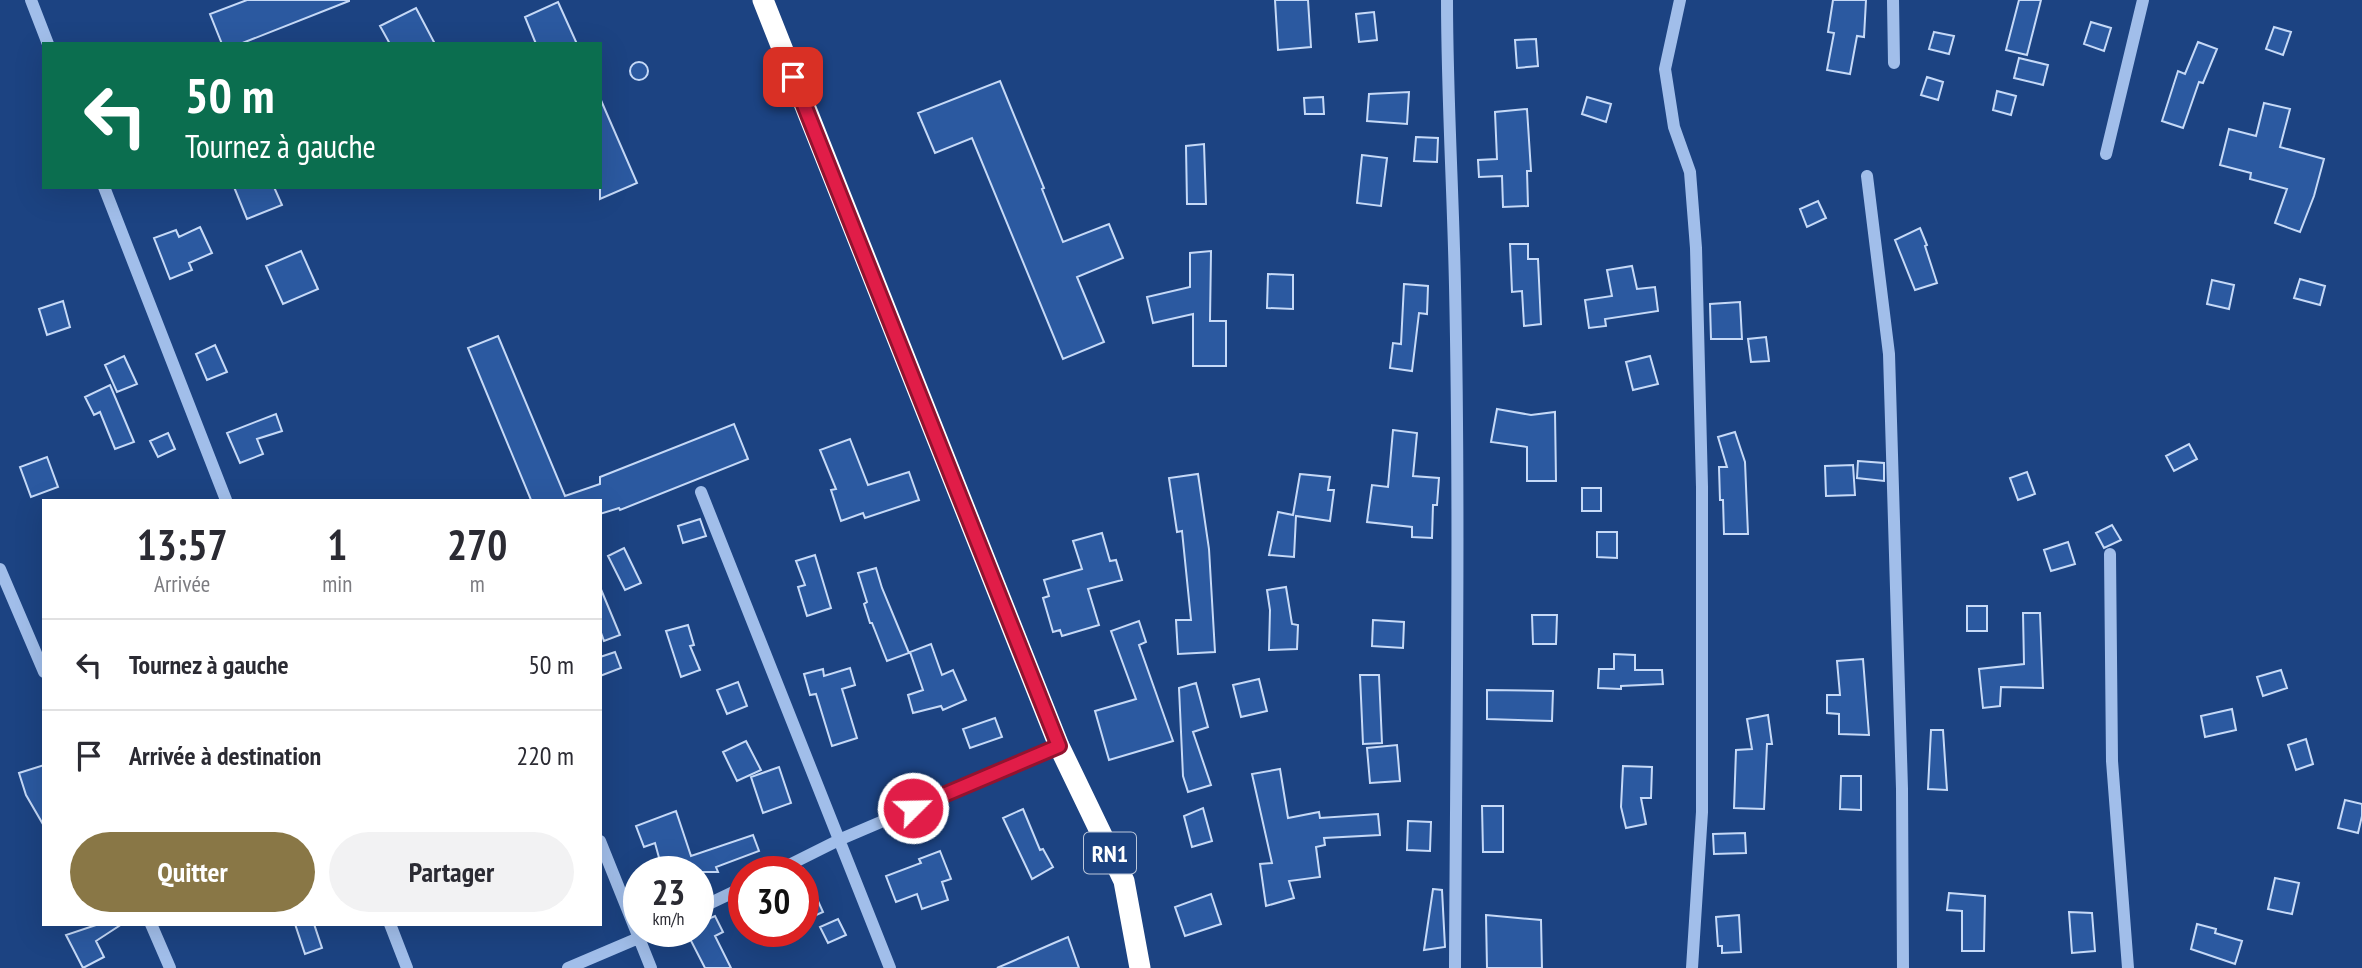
<!DOCTYPE html>
<html lang="fr">
<meta charset="utf-8">
<style>
:root{--surface:#fff;--page:#f2f2f3;--text:#2b2b33;--muted:#7c7c81;--line:#e1e1e2;--accent:#897746}
body{margin:0;font-family:"PT Sans Narrow",sans-serif;background:var(--page);color:var(--text);height:100vh;display:flex;flex-direction:column;font-size:26px;white-space:nowrap}
*{box-sizing:border-box;margin:0}
p{font-size:23px;color:var(--muted)}
.icon{flex:none;width:38px;height:38px;fill:none;stroke:currentColor;stroke-width:2;stroke-linecap:round;stroke-linejoin:round}
.map{position:relative;flex:1;overflow:hidden}
.drawer{position:absolute;left:42px;top:499px;width:560px;height:427px;display:flex;flex-direction:column;background:var(--surface);border-radius:0px;box-shadow:0 7px 28px #0002}
.drawer>*{flex:none}
.guide{position:absolute;left:42px;top:42px;width:560px;height:147px;border-radius:0px;box-shadow:0 7px 28px #0002;background:#0b6e4f;color:#fff;overflow:hidden}
.speed{position:absolute;left:623px;top:856px;display:flex;gap:14px;font-size:35px;font-weight:700;text-align:center}
.speed>*{display:grid;place-content:center;width:91px;height:91px;border-radius:50%;background:var(--surface);box-shadow:0 7px 28px #0002;line-height:1}
.speed small{font-size:18px;font-weight:400}
.speed .limit{border:10px solid #d22;background:#fff;color:#111}
.pin{position:absolute;display:grid;place-items:center;width:60px;height:60px;color:#fff;margin:-30px;border-radius:14px;box-shadow:0 4px 10px #0006}
.me{position:absolute;width:77px;margin:-38px;rotate:67deg;stroke-linejoin:round;filter:drop-shadow(0 0 5px #0008)}
.turn{display:flex;align-items:center;gap:24px;height:147px;padding:0 28px;font-size:32px}
.turn .icon{width:91px;height:91px;stroke-width:2.5}
.turn b{display:block;font-size:49px;line-height:60px}
.eta{display:flex;justify-content:space-evenly;align-items:center;height:119px;text-align:center}
.eta b{font-size:42px;font-weight:700;line-height:49px}
.button{display:flex;gap:14px;margin-top:auto;padding:14px 28px}
.button a{flex:1;height:80px;border-radius:42px;background:var(--accent);color:#fff;font-size:28px;font-weight:700;line-height:80px;text-align:center}
.button a+a{background:var(--page);color:var(--text)}
ul{padding:0;list-style:none}
li{display:flex;align-items:center;gap:21px;height:91px;padding:0 28px;border-top:2px solid var(--line)}
li div{flex:1}
li b{display:block;font-size:26px}
li em{font-style:normal}
.map>svg:first-child{display:block}
.building{fill:#2b59a0;stroke:#c5d9f7;stroke-width:2}
.lines{fill:none;stroke-linecap:round;stroke-linejoin:round}
.minor{stroke:#a1beea;stroke-width:12}
.highway{stroke:#fff;stroke-width:21}
.route-casing{stroke:#92132f;stroke-width:18}
.route{stroke:#e11d48;stroke-width:12}
.labels{text-anchor:middle;dominant-baseline:central;stroke-width:7;stroke-linejoin:round;paint-order:stroke}
.shield{fill:#1c4382;stroke:#bbc7da;stroke-width:2}
.shield-label{font-size:24px;font-weight:bold;fill:#fff}
</style>
<div class="map">
<svg width="2362" height="968" viewBox="0 0 2362 968">
<rect width="100%" height="100%" fill="#1c4382"/>
<path class="building" d="M247 0H349V1L240 44H222L210 14Z
M1275 0H1308L1311 47 1278 50Z
M1833 0H1866L1864 37 1857 36 1850 74 1827 70 1834 33 1828 32Z
M2019 0H2041L2027 55 2006 50Z
M558 2 577 44H536L525 17Z
M416 8 435 44H390L380 26Z
M1374 12 1377 40 1359 42 1356 14Z
M2091 22 2111 28 2104 51 2084 44Z
M2274 27 2291 32 2283 55 2266 49Z
M1934 32 1954 36 1949 54 1929 49Z
M1536 39 1538 66 1517 68 1515 40Z
M2198 42 2217 49 2203 83 2199 82 2183 128 2162 121 2178 71 2185 74Z
M2019 58 2048 65 2043 85 2014 78Z
M630 71a9 9 0 1 1 18 0a9 9 0 1 1-18 0Z
M1927 77 1943 82 1938 100 1921 95Z
M1000 81 1044 188 1042 189 1063 242 1109 224 1123 258 1077 277 1104 342 1063 359 972 138 935 153 918 113Z
M1997 91 2016 96 2011 115 1993 110Z
M1409 92 1407 124 1367 121 1369 94Z
M1323 97 1324 114H1305L1304 98Z
M1587 97 1611 104 1606 122 1582 114Z
M600 98 637 183 600 199Z
M2264 103 2290 109 2280 147 2324 159 2314 196 2300 232 2275 223 2287 189 2250 179 2251 173 2220 165 2229 129 2256 136Z
M1527 109 1531 171H1527L1528 206 1503 207 1502 176 1479 177 1478 160 1497 159 1495 112Z
M1416 137 1438 138 1437 162 1414 161Z
M1204 144 1206 204H1187L1186 146Z
M1362 155 1387 158 1381 206 1357 203Z
M234 187H274L282 205 247 219Z
M1818 201 1826 218 1807 227 1800 209Z
M200 227 212 253 189 263 192 270 170 279 154 238 176 230 179 237Z
M1920 228 1927 245 1925 246 1937 283 1915 290 1895 240Z
M1510 244H1528V259H1538L1541 324 1524 326 1522 291 1512 292Z
M301 251 318 289 283 304 266 266Z
M1211 251 1210 321H1226V366H1193V314L1153 323 1147 297 1190 287V253Z
M1632 266 1637 289 1655 287 1658 311 1605 319 1606 326 1589 328 1585 300 1612 296 1607 270Z
M1268 274 1293 275V309L1267 308Z
M2300 279 2325 286 2320 305 2294 298Z
M2212 280 2234 285 2229 309 2207 304Z
M1404 284 1428 286 1427 314 1419 313 1412 371 1390 368 1393 343 1401 344Z
M63 301 70 327 47 335 39 309Z
M1740 302 1742 339H1711L1710 304Z
M498 336 565 496 600 484V477L734 424 748 459 620 510 619 508 600 514V500H531L468 348Z
M1766 337 1769 361 1751 362 1748 339Z
M215 345 227 372 207 380 196 354Z
M124 356 137 384 117 392 105 365Z
M1650 356 1658 384 1633 390 1626 362Z
M110 385 134 442 115 449 100 412 94 415 85 397Z
M1497 409 1531 415 1555 412 1556 481H1527V447L1491 442Z
M276 414 282 431 257 439 263 454 240 463 227 433Z
M1393 430 1417 433 1413 476 1439 478 1437 505H1433L1432 538 1412 537V527L1367 522 1372 485 1388 487Z
M1735 432 1745 462 1748 534H1724L1723 500H1720L1719 467H1727L1718 437Z
M168 433 175 449 158 457 150 441Z
M850 439 868 485 909 472 919 500 865 518 863 513 841 521 831 490 836 489 820 450Z
M2189 444 2197 459 2174 471 2166 456Z
M47 457 58 487 31 497 20 467Z
M1858 461 1884 463V481L1857 478Z
M1853 465 1855 495 1826 496 1825 466Z
M2027 472 2035 494 2018 500 2010 478Z
M1198 474 1209 549 1215 652 1178 654 1176 620H1191L1182 531 1177 532 1169 478Z
M1300 474 1330 477 1328 490H1334L1330 521 1296 516 1294 557 1269 555 1278 512 1293 515Z
M1582 488H1601V511H1582Z
M700 519 706 536 683 543 678 526Z
M2112 525 2121 540 2104 548 2096 533Z
M1597 532H1617V558L1597 557Z
M1102 533 1110 561 1116 560 1122 580 1088 589 1099 625 1062 636 1060 630 1053 632 1043 598 1049 596 1044 580 1082 569 1073 541Z
M2068 542 2075 564 2051 571 2044 550Z
M624 548 641 583 625 590 608 556Z
M815 555 831 608 807 616 798 587 805 585 796 561Z
M876 568 882 588 909 653 887 661 872 623H870L864 604 867 602 858 573Z
M600 587 620 635 604 641 600 630Z
M1286 587 1292 624 1298 625 1297 649 1269 650 1270 610 1267 590Z
M1967 606H1987V631H1967Z
M2023 613H2040L2043 688 2001 687 2000 706 1983 708 1979 669 2024 664Z
M1532 615H1557L1556 644H1533Z
M1373 620 1404 622 1403 648 1372 646Z
M1139 621 1146 642 1139 645 1173 741 1109 760 1095 711 1136 699 1111 631Z
M688 625 694 645 690 646 700 670 681 677 666 631Z
M931 644 942 675 953 670 966 700 943 710 941 706 913 713 908 695 923 690 910 652Z
M615 652 621 668 600 676V657Z
M1614 654 1635 655V670H1662L1663 684 1621 686V689L1598 688 1599 669H1614Z
M1863 659 1869 735 1839 734V714L1827 713V695H1840L1837 661Z
M850 668 855 685 842 689 857 738 832 746 816 694 810 695 804 674 823 669 824 676Z
M2281 670 2287 688 2263 696 2257 677Z
M1360 675H1379L1382 743 1363 744Z
M1259 679 1267 711 1241 717 1233 685Z
M738 682 747 706 727 714 717 690Z
M1196 683 1208 727 1193 732 1211 785 1188 792 1183 776 1179 688Z
M1487 690 1553 691 1552 721 1487 719Z
M2232 709 2236 730 2205 737 2201 716Z
M1768 715 1772 744H1767L1764 809 1734 808 1736 750 1752 749 1747 719Z
M995 718 1002 737 970 748 963 729Z
M1931 730H1943L1947 790 1928 789Z
M2306 739 2313 764 2296 770 2288 745Z
M746 741 761 770 737 781 723 752Z
M1397 745 1400 781 1370 783 1367 748Z
M44 765V826L26 795 19 773Z
M1623 766 1652 767 1651 798H1641L1646 824 1626 828 1621 807Z
M779 767 791 803 763 813 751 777Z
M1280 769 1288 818 1319 812 1320 818 1378 814 1380 835 1324 838 1325 845 1316 847 1320 877 1289 881 1294 898 1266 906 1260 864 1272 863 1252 774Z
M1841 776H1861V810L1840 809Z
M2345 800 2362 804V816L2358 833 2338 828Z
M1482 806H1503V852H1483Z
M1203 808 1212 841 1192 847 1184 816Z
M1023 809 1040 850 1043 849 1053 867 1032 879 1003 818Z
M676 811 691 856 753 835 759 851 716 867 718 872H653V868L661 865 655 843 644 847 636 826Z
M1408 821 1431 822 1430 851 1407 850Z
M1745 833 1746 853 1714 854 1713 834Z
M940 851 951 879 942 882 948 900 922 909 917 894 896 902 886 876 921 863 919 859Z
M803 868 823 912 803 921Z
M2275 878 2299 883 2292 914 2268 909Z
M1433 889 1442 890 1445 947 1424 950Z
M1949 893 1985 896 1984 951H1962V911L1947 910Z
M1211 894 1221 924 1185 936 1175 907Z
M2069 912 2092 913 2095 951 2072 953Z
M1486 915 1541 920 1542 968H1487Z
M1739 915 1741 952 1722 953V946H1718L1716 917Z
M704 916 706 920 715 916 723 932 715 936 731 968H705L686 931H698V918Z
M838 919 846 935 828 943 820 927Z
M99 924H122L96 941 104 957 83 968 66 935Z
M295 924H314L322 948 305 954Z
M2197 924 2216 929 2215 933 2242 941 2235 964 2191 949Z
M1068 937 1079 968H997L1054 943Z"/>
<g class="lines">
<path class="minor" d="M31 0 48 44
M1447 0C1447 95 1453 190 1455 286 1460 513 1456 741 1455 968
M1680 0 1665 69 1674 127 1690 172 1696 248 1702 487V812L1692 968
M1893 0 1894 63
M2106 154 2143 0
M1867 176 1889 354 1902 789 1903 968
M104 187 226 500
M701 492 890 968
M2110 554 2112 761 2128 968
M0 569 44 672
M600 841 651 968
M775 872 841 839 1059 746
M698 909 744 887
M151 924 170 968
M390 924 407 968
M568 968 655 931"/>
<path class="highway" d="M763 0 1059 746 1124 881 1140 968"/>
</g>
<g class="lines">
<defs>
<path id="route" d="M793 77 1059 746 913 808"/>
</defs>
<use href="#route" class="route-casing"/>
<use href="#route" class="route"/>
</g>
<g class="labels">
<rect class="shield" x="1084" y="832.5" width="52" height="41" rx="5"/>
<g class="shield-label">
<text x="1110" y="853">RN1</text>
</g>
</g>
</svg>
<div class="speed"><div>23<small>km/h</small></div><div class="limit">30</div></div>
<div class="pin" style="left:793px;top:77px;background:#d93025"><svg class="icon" aria-label="arrive" viewBox="0 0 24 24"><path d="M6 21V4h12l-3 4 3 4H6"/></svg></div>
<svg class="me" style="left:913px;top:808px" viewBox="-20 -20 40 40"><circle r="17" fill="#e11d48" stroke="#fff" stroke-width="3"/><path d="M0-11L8 9 0 5-8 9z" fill="#fff"/></svg>
<div class="guide">
<div class="turn"><svg class="icon" aria-label="left" viewBox="0 0 24 24"><path d="M17 20v-9H6M10 6l-5 5 5 5"/></svg><div><b>50 m</b>Tournez à gauche</div></div>
</div>
<section class="drawer">
<div class="eta">
<div><b>13:57</b><p>Arrivée</p></div>
<div><b>1</b><p>min</p></div>
<div><b>270</b><p>m</p></div>
</div>
<ul>
<li><svg class="icon" aria-label="left" viewBox="0 0 24 24"><path d="M17 20v-9H6M10 6l-5 5 5 5"/></svg><div><b>Tournez à gauche</b></div><em>50 m</em></li>
<li><svg class="icon" aria-label="arrive" viewBox="0 0 24 24"><path d="M6 21V4h12l-3 4 3 4H6"/></svg><div><b>Arrivée à destination</b></div><em>220 m</em></li>
</ul>
<div class="button"><a>Quitter</a><a>Partager</a></div>
</section>
</div>
